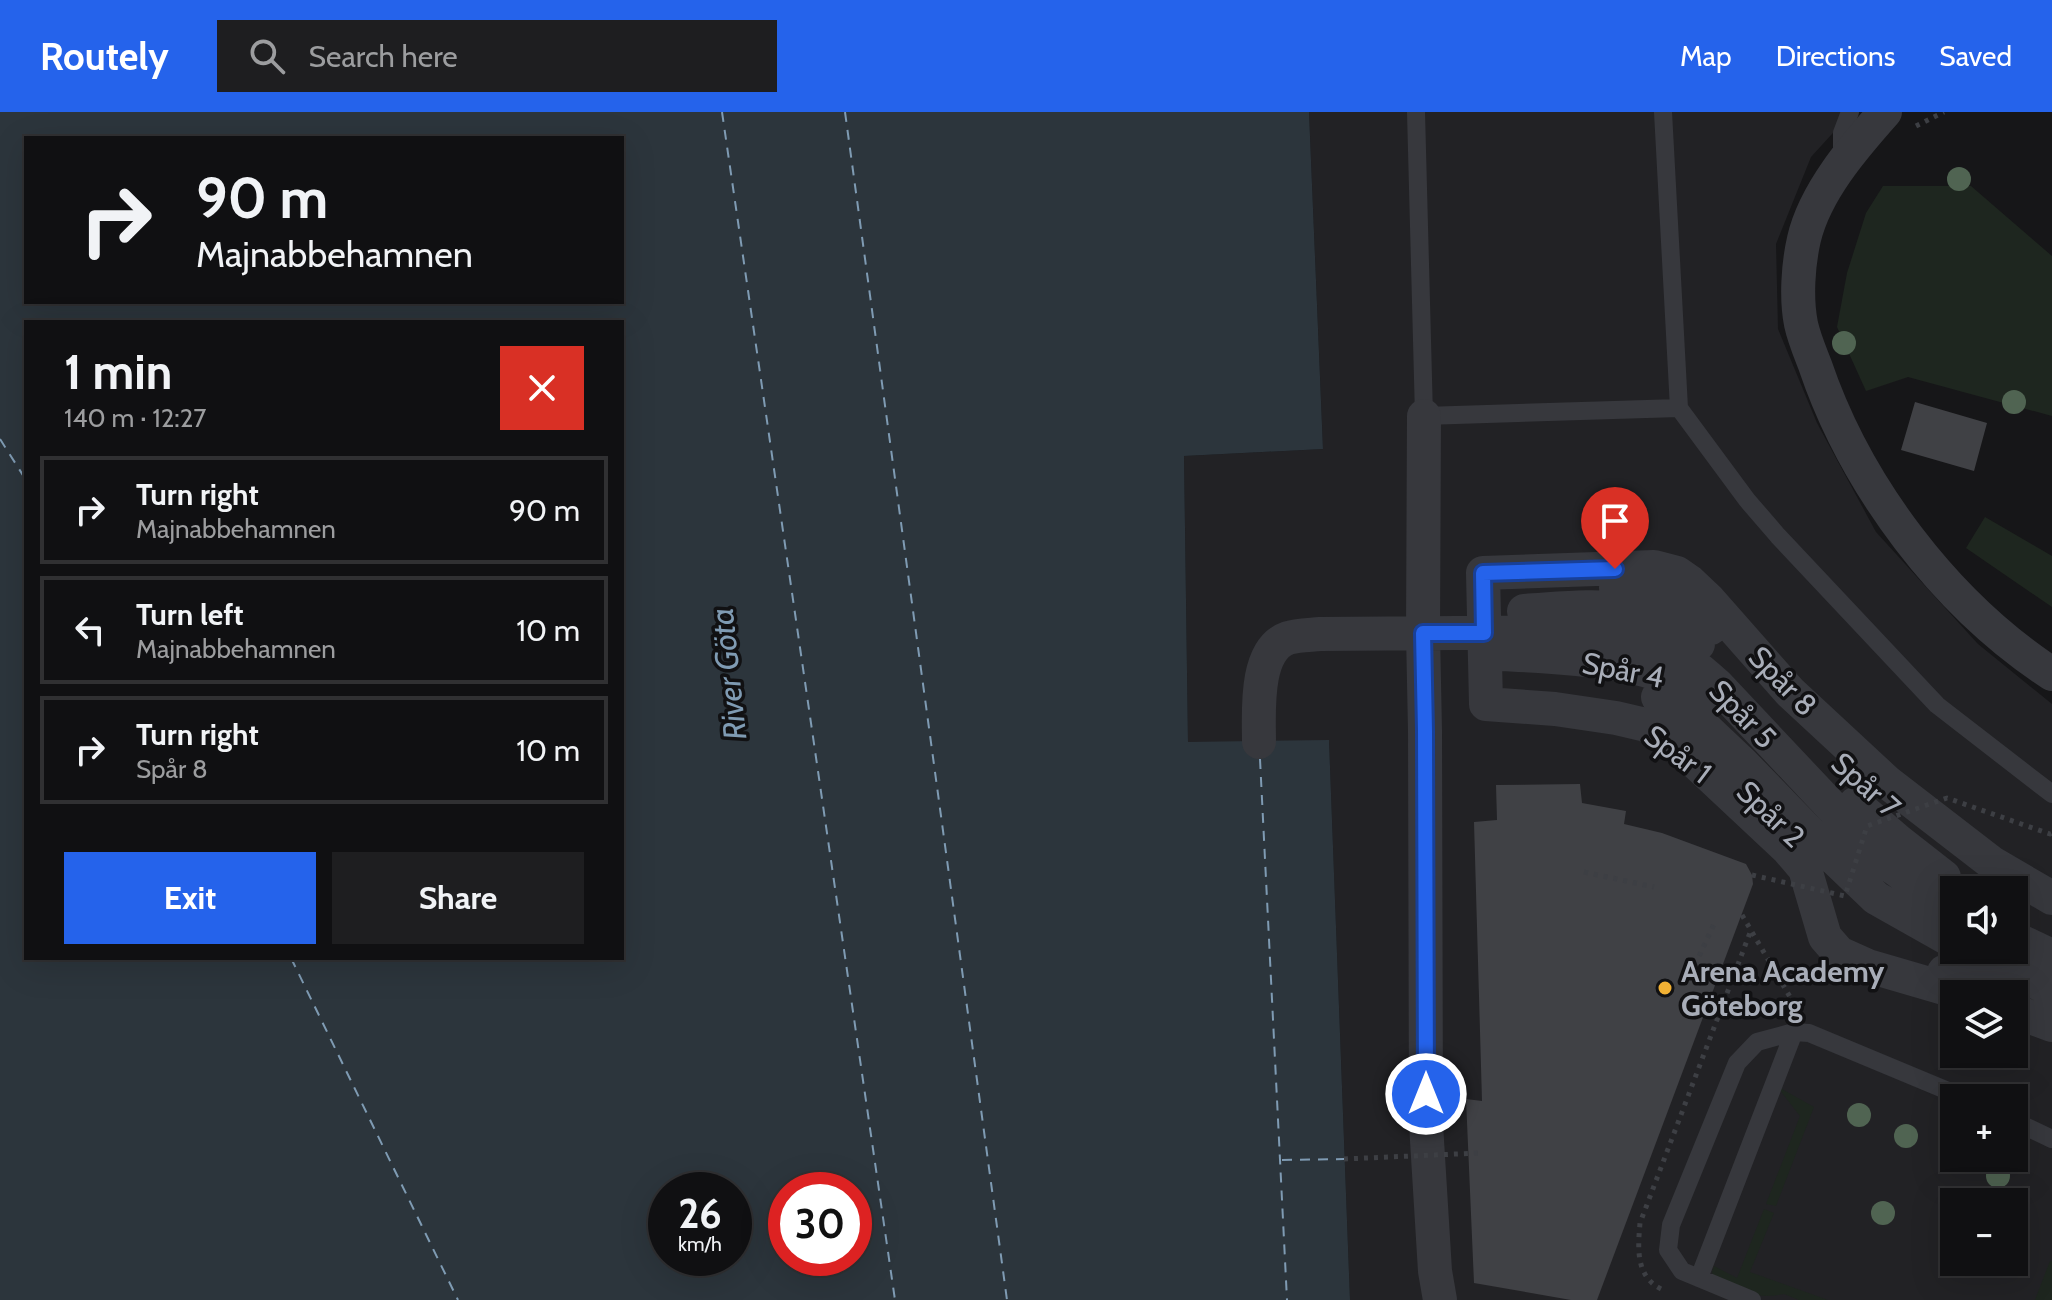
<!DOCTYPE html>
<meta charset="utf-8">
<style>
:root{--surface:#101012;--page:#1e1e20;--text:#f1f3f6;--muted:#9c9d9f;--line:#303032;--accent:#2563eb}
body{margin:0;font-family:Cabin,sans-serif;background:var(--page);color:var(--text);height:100vh;display:flex;flex-direction:column;font-size:30px;white-space:nowrap}
*{box-sizing:border-box;margin:0}
p{font-size:26px;color:var(--muted)}
.icon{flex:none;width:44px;height:44px;fill:none;stroke:currentColor;stroke-width:2;stroke-linecap:round;stroke-linejoin:round}
.map{position:relative;flex:1;overflow:hidden}
.details{position:absolute;left:24px;top:208px;width:600px;height:640px;display:flex;flex-direction:column;background:var(--surface);border-radius:0px;box-shadow:0 8px 32px #0002,0 0 0 2px var(--line)}
.details>*{flex:none}
.banner{position:absolute;left:24px;top:24px;width:600px;height:168px;border-radius:0px;box-shadow:0 8px 32px #0002,0 0 0 2px var(--line);background:#101012;color:var(--text);overflow:hidden}
.buttons{position:absolute;left:1940px;top:764px;display:grid;gap:16px}
.buttons a{display:grid;place-items:center;width:88px;height:88px;border-radius:0px;background:var(--surface);box-shadow:0 8px 32px #0002,0 0 0 2px var(--line);font-size:40px}
.speed{position:absolute;left:648px;top:1060px;display:flex;gap:16px;font-size:40px;font-weight:700;text-align:center}
.speed>*{display:grid;place-content:center;width:104px;height:104px;border-radius:50%;background:var(--surface);box-shadow:0 8px 32px #0002,0 0 0 2px var(--line);line-height:1}
.speed small{font-size:20px;font-weight:400}
.speed .limit{border:12px solid #d22;background:#fff;color:#111}
.pin{position:absolute;display:grid;place-items:center;width:68px;height:68px;color:#fff;margin:-82px -34px;border-radius:50% 50% 50% 0;rotate:-45deg;box-shadow:0 0 8px #0007}
.pin .icon{rotate:45deg}
.me{position:absolute;width:88px;margin:-44px;rotate:0deg;stroke-linejoin:round;filter:drop-shadow(0 0 6px #0008)}
.turn{display:flex;align-items:center;gap:28px;height:168px;padding:0 40px;font-size:36px}
.turn .icon{width:104px;height:104px;stroke-width:2.5}
.turn b{display:block;font-size:56px;line-height:68px}
.round{display:grid;place-items:center;flex:none;width:84px;height:84px;border-radius:0px;background:var(--page)}
.headline{display:flex;align-items:center;justify-content:space-between;height:136px;padding:0 40px}
h1{font-size:48px;font-weight:700;line-height:60px}
.primary-button{display:flex;gap:16px;margin-top:auto;padding:16px 40px}
.primary-button a{flex:1;height:92px;border-radius:0px;background:var(--accent);color:#fff;font-size:32px;font-weight:700;line-height:92px;text-align:center}
.primary-button a+a{background:var(--page);color:var(--text)}
ul{padding:0;list-style:none}
li{display:flex;align-items:center;gap:24px;height:108px;margin:0 16px 12px;padding:0 24px;border:4px solid var(--line);border-radius:0px}
li div{flex:1}
li b{display:block;font-size:30px}
li em{font-style:normal}
header{display:flex;align-items:center;gap:48px;box-sizing:border-box;height:112px;padding:0 40px;background:var(--accent);color:#fff}
header strong{font-size:38px}
nav{display:flex;gap:44px;margin-inline-start:auto;font-size:28px}
.search{width:560px;height:72px;background:var(--page);display:flex;align-items:center;gap:20px;box-sizing:border-box;padding:0 28px;border-radius:0px;color:var(--muted);font-size:30px}
.map>svg:first-child{display:block}
.built{fill:#222225;fill-rule:evenodd}
.green{fill:#1e261f}
.water{fill:#2c353c;fill-rule:evenodd}
.lines{fill:none;stroke-linecap:round;stroke-linejoin:round}
.ferry{stroke:#7f9bb3;stroke-width:2;stroke-dasharray:10 8;stroke-linecap:butt}
.building{fill:#404145}
.path{stroke:#3d3f44;stroke-width:5;stroke-dasharray:4 6;stroke-linecap:butt}
.service{stroke:#37383d;stroke-width:18}
.minor{stroke:#37383d;stroke-width:34}
.path-bridge{stroke:#3d3f44;stroke-width:5;stroke-dasharray:4 6;stroke-linecap:butt}
.tree{fill:#506452}
.route-casing{stroke:#184099;stroke-width:20}
.route{stroke:#2563eb;stroke-width:14}
.poi-dot{fill:#f2b134;stroke:#111113;stroke-width:3}
.labels{text-anchor:middle;dominant-baseline:central;stroke-width:7;stroke-linejoin:round;paint-order:stroke}
.street-label{font-size:30px;fill:#a8adb8;stroke:#111113}
.poi-label{font-size:30px;font-weight:bold;fill:#a8adb8;stroke:#111113;text-anchor:start}
.water-label{font-size:32px;font-style:italic;fill:#7f9bb3;stroke:#111113}
</style>
<header>
<strong>Routely</strong>
<div class="search"><svg class="icon" aria-label="search" viewBox="0 0 24 24"><circle cx="10" cy="10" r="6"/><path d="M15 15l6 6"/></svg>Search here</div>
<nav><a>Map</a><a>Directions</a><a>Saved</a></nav>
</header>
<div class="map">
<svg width="2052" height="1188" viewBox="0 0 2052 1188">
<rect width="100%" height="100%" fill="#161618"/>
<path class="built" d="M1309 0H1852L1811 45 1776 132 1778 217 1817 311 1876 420 1978 532 2052 592V1188H1350L1329 629 1188 631 1184 344 1323 337ZM1954 778H2014V838H1954ZM1954 882H2014V942H1954ZM1954 986H2014V1046H1954ZM1954 1090H2014V1150H1954Z"/>
<path class="green" d="M1883 74H1971L2052 144V304L1908 265 1866 279 1837 215 1847 161 1866 101Z
M1985 405 2052 444V495L1966 436Z
M1780 976 1814 995 1776 1094 1766 1092 1800 1004 1779 977Z
M1764 1097 1774 1101 1750 1160 1828 1188H1799L1784 1182C1754 1188 1740 1179 1714 1165L1712 1160 1714 1154 1737 1166Z
M2050 1149H2052V1188H2035Z"/>
<path class="water" d="M0 0H1309L1323 337 1184 344 1188 630 1329 628 1350 1188H0ZM26 26H622V190H26ZM26 210H622V846H26ZM666 1078H734V1146H666ZM786 1078H854V1146H786Z"/>
<g class="lines">
<path class="ferry" d="M722 0 895 1188
M845 0 1007 1188
M0 327 26 368
M1260 647 1287 1188
M291 846 458 1188
M1282 1048 1344 1047"/>
</g>
<path class="building" d="M1915 290 1987 311 1974 359 1901 338Z
M1580 672 1582 691 1626 699 1624 712 1662 721 1746 752 1752 763 1753 772 1597 1188H1571L1474 1171 1466 987 1482 989 1474 710 1497 708 1496 673Z"/>
<g class="lines">
<path class="path" d="M1916 14 1944 0
M1584 760 1654 775
M1742 803 1793 890V896
M1695 853 1715 810
M1661 1177C1635 1164 1638 1135 1640 1111L1751 818"/>
<path class="service" d="M1416 0 1424 304 1679 296 1747 388 1778 424 1937 593 2052 682
M1663 0 1679 296
M1842 48V21L1850 0
M2014 1009 2052 1027
M1699 1166 1794 920
M1752 1188 1682 1159 1668 1138 1671 1113 1737 951 1757 930 1794 920 1809 921 1965 986"/>
<path class="minor" d="M1885 0C1853 36 1815 80 1804 127 1798 153 1796 187 1801 212 1804 226 1810 240 1815 253 1856 374 1945 492 2052 562
M1424 304 1423 521 1425 619 1426 1012 1435 1159 1440 1188
M1616 476C1624 476 1634 475 1643 476 1668 479 1694 498 1711 516
M1524 499C1590 495 1644 485 1698 532
M1485 541C1547 545 1657 545 1705 586
M1658 585 1688 600 1742 651 1830 742 1876 786 1954 830
M1259 630C1259 601 1254 538 1288 526 1297 523 1310 523 1320 522L1583 520C1606 522 1631 522 1653 530 1677 538 1698 556 1717 573L1880 746 1905 764 1954 793
M1855 692 1898 729 1944 765
M2014 826 2052 844
M1970 838 2052 878
M1944 860 2012 882
M1964 882 1868 854 1839 841 1825 825 1805 757 1787 736 1678 634 1646 613 1616 606 1555 597 1486 592 1483 461 1654 455 1677 461 1690 470 1708 487 1790 580 1887 670 1992 751 2052 786
M2014 899 2052 913"/>
<path class="path-bridge" d="M1752 763 1845 784 1867 714 1947 686 2050 722 2052 721
M1344 1047 1479 1041"/>
</g>
<g class="tree">
<circle cx="1959" cy="67" r="12"/>
<circle cx="1844" cy="231" r="12"/>
<circle cx="2014" cy="290" r="12"/>
<circle cx="1859" cy="1003" r="12"/>
<circle cx="1906" cy="1024" r="12"/>
<circle cx="1998" cy="1064" r="12"/>
<circle cx="1883" cy="1101" r="12"/>
</g>
<g class="lines">
<defs>
<path id="route" d="M1426 982 1425 619 1423 521H1484L1483 461 1615 457"/>
</defs>
<use href="#route" class="route-casing"/>
<use href="#route" class="route"/>
</g>
<circle class="poi-dot" cx="1665" cy="876" r="8"/>
<g class="labels">
<g class="street-label">
<text transform="translate(1623 558) rotate(11)">Spår 4</text>
<text transform="translate(1783 569) rotate(46)">Spår 8</text>
<text transform="translate(1743 602) rotate(46)">Spår 5</text>
<text transform="translate(1678 642) rotate(37)">Spår 1</text>
<text transform="translate(1866 673) rotate(42)">Spår 7</text>
<text transform="translate(1771 702) rotate(44)">Spår 2</text>
</g>
<g class="poi-label">
<text x="1681" y="859">Arena Academy<tspan x="1681" dy="34">Göteborg</tspan></text>
</g>
<g class="water-label">
<text transform="translate(728 562) rotate(-96)">River Göta</text>
</g>
</g>
</svg>
<div class="buttons">
<a><svg class="icon" aria-label="sound" viewBox="0 0 24 24"><path d="M4 9h4l5-4v14l-5-4H4zM17 9q2 3 0 6"/></svg></a>
<a><svg class="icon" aria-label="layers" viewBox="0 0 24 24"><path d="M12 4l9 5-9 5-9-5zM3 14l9 5 9-5"/></svg></a>
<a>+</a>
<a>−</a>
</div>
<div class="speed"><div>26<small>km/h</small></div><div class="limit">30</div></div>
<div class="pin" style="left:1615px;top:457px;background:#d93025"><svg class="icon" aria-label="arrive" viewBox="0 0 24 24"><path d="M6 21V4h12l-3 4 3 4H6"/></svg></div>
<svg class="me" style="left:1426px;top:982px" viewBox="-20 -20 40 40"><circle r="17" fill="#2563eb" stroke="#fff" stroke-width="3"/><path d="M0-11L8 9 0 5-8 9z" fill="#fff"/></svg>
<div class="banner">
<div class="turn"><svg class="icon" aria-label="right" viewBox="0 0 24 24"><path d="M7 20v-9h11M14 6l5 5-5 5"/></svg><div><b>90 m</b>Majnabbehamnen</div></div>
</div>
<section class="details">
<div class="headline"><div><h1>1 min</h1><p>140 m · 12:27</p></div><a class="round" style="background:#d93025;color:#fff"><svg class="icon" aria-label="close" viewBox="0 0 24 24"><path d="M6 6l12 12M18 6L6 18"/></svg></a></div>
<ul>
<li><svg class="icon" aria-label="right" viewBox="0 0 24 24"><path d="M7 20v-9h11M14 6l5 5-5 5"/></svg><div><b>Turn right</b><p>Majnabbehamnen</p></div><em>90 m</em></li>
<li><svg class="icon" aria-label="left" viewBox="0 0 24 24"><path d="M17 20v-9H6M10 6l-5 5 5 5"/></svg><div><b>Turn left</b><p>Majnabbehamnen</p></div><em>10 m</em></li>
<li><svg class="icon" aria-label="right" viewBox="0 0 24 24"><path d="M7 20v-9h11M14 6l5 5-5 5"/></svg><div><b>Turn right</b><p>Spår 8</p></div><em>10 m</em></li>
</ul>
<div class="primary-button"><a>Exit</a><a>Share</a></div>
</section>
</div>
